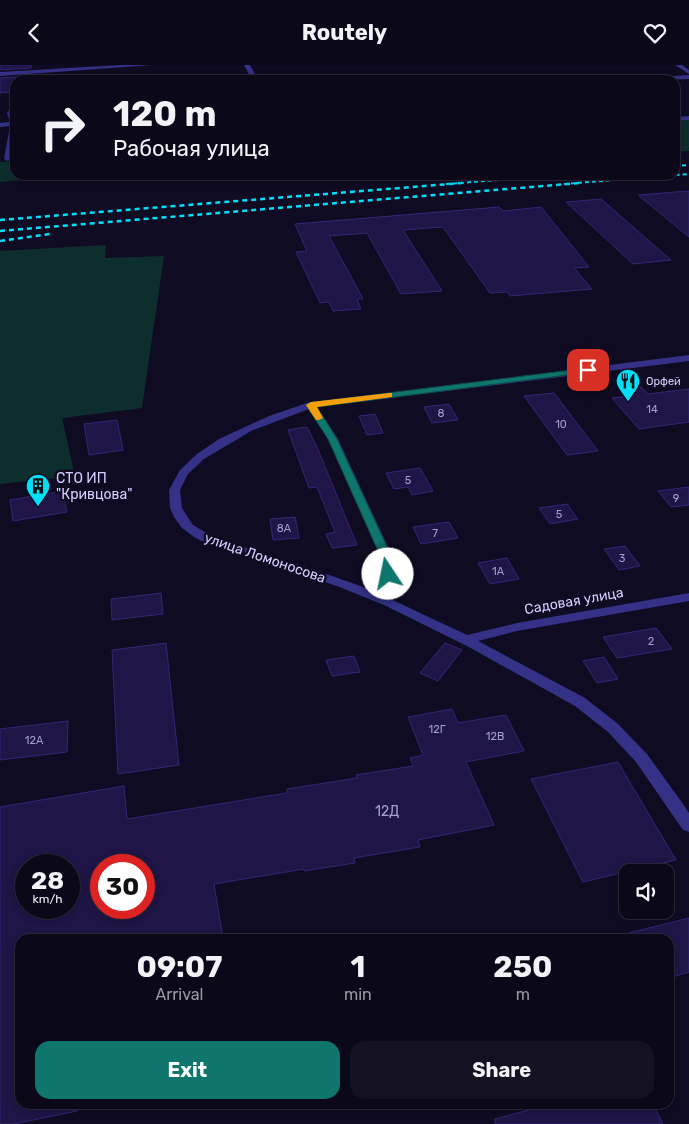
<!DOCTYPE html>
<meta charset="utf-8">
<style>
:root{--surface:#0b081a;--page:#141123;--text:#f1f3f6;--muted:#9a9aa2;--line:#2b2939;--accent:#0f766e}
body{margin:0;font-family:Rubik,sans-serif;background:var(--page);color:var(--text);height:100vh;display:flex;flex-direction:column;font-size:19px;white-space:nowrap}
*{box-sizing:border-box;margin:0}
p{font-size:16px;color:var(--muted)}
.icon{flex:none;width:28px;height:28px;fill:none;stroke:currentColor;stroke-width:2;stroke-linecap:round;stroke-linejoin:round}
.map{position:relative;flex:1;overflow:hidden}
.details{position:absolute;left:15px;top:869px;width:659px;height:175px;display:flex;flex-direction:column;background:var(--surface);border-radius:15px;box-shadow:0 2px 8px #0003,0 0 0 1px var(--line)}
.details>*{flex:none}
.hud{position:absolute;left:10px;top:10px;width:670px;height:105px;border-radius:15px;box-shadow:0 2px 8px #0003,0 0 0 1px var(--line);background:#0b081a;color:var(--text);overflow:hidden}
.buttons{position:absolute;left:619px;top:799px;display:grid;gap:10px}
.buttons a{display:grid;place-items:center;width:55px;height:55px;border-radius:10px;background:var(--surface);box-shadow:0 2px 8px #0003,0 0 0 1px var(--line);font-size:25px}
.speed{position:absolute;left:15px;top:789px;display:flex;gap:10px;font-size:25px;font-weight:700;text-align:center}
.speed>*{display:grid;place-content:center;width:65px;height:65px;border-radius:50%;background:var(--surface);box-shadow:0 2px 8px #0003,0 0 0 1px var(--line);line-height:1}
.speed small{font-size:12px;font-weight:400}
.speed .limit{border:8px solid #d22;background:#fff;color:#111}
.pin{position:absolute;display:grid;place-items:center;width:42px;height:42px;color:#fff;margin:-21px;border-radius:10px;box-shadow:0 2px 8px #0006}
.me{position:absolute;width:55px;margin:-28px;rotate:349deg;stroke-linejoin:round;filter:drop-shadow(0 0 4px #0008)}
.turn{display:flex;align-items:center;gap:18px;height:105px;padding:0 20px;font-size:22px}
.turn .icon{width:65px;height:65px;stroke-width:2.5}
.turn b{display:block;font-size:35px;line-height:42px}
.eta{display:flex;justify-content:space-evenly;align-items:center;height:85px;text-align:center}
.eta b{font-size:30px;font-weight:700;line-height:35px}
.button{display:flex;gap:10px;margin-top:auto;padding:10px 20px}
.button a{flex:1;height:58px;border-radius:15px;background:var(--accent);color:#fff;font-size:20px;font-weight:700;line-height:58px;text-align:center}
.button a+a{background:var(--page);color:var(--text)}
header{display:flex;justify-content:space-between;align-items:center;height:65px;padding:0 20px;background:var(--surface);font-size:22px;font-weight:700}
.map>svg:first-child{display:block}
.green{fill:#0e2e2d}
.building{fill:#1f1546;stroke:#342575;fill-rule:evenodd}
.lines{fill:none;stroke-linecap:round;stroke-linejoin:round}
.minor{fill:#343187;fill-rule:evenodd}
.rail-far1{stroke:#00e1f9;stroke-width:2;stroke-dasharray:4 3;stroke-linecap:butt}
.rail{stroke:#00e1f9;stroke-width:2.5;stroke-dasharray:5 4;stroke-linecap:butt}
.route{fill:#0f766e;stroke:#0a4d48}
.slow{fill:#f59e0b}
.labels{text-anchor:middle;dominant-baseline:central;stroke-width:5;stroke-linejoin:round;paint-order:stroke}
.far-poi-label{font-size:11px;fill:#d3ceff;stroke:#0f0b23;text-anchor:start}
.number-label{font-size:11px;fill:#a6a0d1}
.poi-label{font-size:14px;fill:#d3ceff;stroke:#0f0b23;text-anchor:start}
.street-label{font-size:14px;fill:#d3ceff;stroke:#0f0b23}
.near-number-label{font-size:14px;fill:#a6a0d1}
</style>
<header><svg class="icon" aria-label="back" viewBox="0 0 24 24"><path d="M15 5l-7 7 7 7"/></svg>Routely<svg class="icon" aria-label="heart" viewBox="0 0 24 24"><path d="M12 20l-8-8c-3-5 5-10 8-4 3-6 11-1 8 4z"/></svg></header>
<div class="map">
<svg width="689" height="1059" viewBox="0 0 689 1059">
<rect width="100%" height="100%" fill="#0f0b23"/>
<path class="green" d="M689 55V86L675 87V56Z
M12 96 15 98V110H29L35 114 0 117V97Z
M106 180 105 193 164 191 142 343 62 353 75 411 0 419V186Z"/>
<path class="building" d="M0 0H31V3L0 5Z
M32 11V15H15V27L0 28V13Z
M689 126V172L638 130Z
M601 134 671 195 633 199 566 137Z
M499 142 503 146 541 142 589 202 574 203 592 224 510 231 507 227 490 228 443 162 403 165 442 226 401 229 367 168 329 171 363 234H357L361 244 333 246 329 237 320 238 296 187 307 186 295 159Z
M641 322 648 329 689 324V357L639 364 612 333 630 331 624 324Z
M554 328 598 386 567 390 524 331Z
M449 339 458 355 432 358 424 342Z
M375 349 383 368 367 370 359 351Z
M117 355 123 385 89 390 84 359Z
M307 362 317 382 357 480 332 483 326 469 335 467 317 422 309 423 288 365Z
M420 403 433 426 412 430 408 422 394 424 386 408Z
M689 422V440L671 442 658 426Z
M62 426 67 447 13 456 10 435Z
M567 439 578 454 550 459 539 443Z
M295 452 299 473 273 475 270 454Z
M449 457 458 473 421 479 413 462Z
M625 481 640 501 619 505 604 484Z
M507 493 519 514 490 519 478 498Z
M161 528 163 549 112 555 111 534Z
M656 563 672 584 617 593 603 572Z
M166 578 179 700 118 709 112 585Z
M445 578 462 585 438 616 420 608Z
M354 591 360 607 332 611 326 595Z
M604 592 618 614 597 618 583 596Z
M452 644 458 658 506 650 524 686 466 697 494 760 418 775 420 782 354 793 355 798 304 806V804L214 819 223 874H20V1039H76L77 1046 14 1059H0V742L124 721 127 754 287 728V724L357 713 356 710 413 701 410 693 423 690 408 652ZM26 800H69V842H26ZM101 800H144V842H101Z
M68 656 67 687 0 695V664Z
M618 697 676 795 583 817 531 714Z
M689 853V907L669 913V874H629V868Z
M552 1039H653L663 1059H495V1054Z"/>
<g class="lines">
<path class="minor" d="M122 0H152L0 11V7Z
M244 0H250L258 15H252Z
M675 0H682L689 5V9Z
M689 10V14L643 15 646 13Z
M15 38C15 57 14 75 10 94L7 96 4 94 10 61 0 62V58L10 57 7 48Z
M689 51V55L675 56V52Z
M689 290V296L317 342 338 374 395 497 394 509 382 530 467 570 517 558 689 528V536L517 566 478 576 585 633 618 659 647 689 683 739 689 748V767L683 765 636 697 608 667 575 641 467 581 384 540 337 521 207 479 194 472 182 463 174 452 170 443 169 425 180 405 197 389 219 374 269 351 307 338ZM309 344 328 374 383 497 382 509 372 525 309 503 215 473 193 460 182 443 180 425 188 409 204 394 251 366Z"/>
<path class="rail-far1" d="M675 101 689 100
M446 119 564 110
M564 119 689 109"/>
<path class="rail" d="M0 155 462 118
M0 166 579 118
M0 176 50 169"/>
</g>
<path class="route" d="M588 303 591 304V307L317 342 337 374 394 497 392 511H384L382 509 383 497 328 374 306 340 308 338Z"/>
<path class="slow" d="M389 328H392V332L317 342 323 353 319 355H316L306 340 311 337Z"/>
<defs>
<symbol id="restaurant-pin" viewBox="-11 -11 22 30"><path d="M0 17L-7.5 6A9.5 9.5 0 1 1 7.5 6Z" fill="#00e1f9" stroke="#0f0b23"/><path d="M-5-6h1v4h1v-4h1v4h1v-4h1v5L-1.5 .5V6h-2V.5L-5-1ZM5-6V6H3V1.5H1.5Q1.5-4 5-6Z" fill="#111"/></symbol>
<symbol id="building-pin" viewBox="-11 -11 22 30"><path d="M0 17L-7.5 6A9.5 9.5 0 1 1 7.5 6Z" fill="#00e1f9" stroke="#0f0b23"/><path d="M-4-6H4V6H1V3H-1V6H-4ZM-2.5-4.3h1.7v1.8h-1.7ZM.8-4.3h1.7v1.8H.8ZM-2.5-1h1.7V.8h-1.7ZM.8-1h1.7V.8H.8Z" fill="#111"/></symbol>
</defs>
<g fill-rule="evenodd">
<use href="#restaurant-pin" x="614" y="302" width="28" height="38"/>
<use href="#building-pin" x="24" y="407" width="28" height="38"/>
</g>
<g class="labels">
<g class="far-poi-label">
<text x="646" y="316">Орфей</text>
</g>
<g class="number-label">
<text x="652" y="344">14</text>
<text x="441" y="348">8</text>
<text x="561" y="359">10</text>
<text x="408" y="415">5</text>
<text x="676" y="433">9</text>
<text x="559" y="449">5</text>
<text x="284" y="463">8А</text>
<text x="435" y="468">7</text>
<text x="622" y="493">3</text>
<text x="498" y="506">1А</text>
<text x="651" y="576">2</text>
<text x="437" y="664">12Г</text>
<text x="495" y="671">12В</text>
<text x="34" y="675">12А</text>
</g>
<g class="poi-label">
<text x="56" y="413">СТО ИП<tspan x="56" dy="16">"Кривцова"</tspan></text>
</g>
<g class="street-label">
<text transform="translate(265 493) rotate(19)">улица Ломоносова</text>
<text transform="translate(574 536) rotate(-10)">Садовая улица</text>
</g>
<g class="near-number-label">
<text x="387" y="746">12Д</text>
</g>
</g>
</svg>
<div class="buttons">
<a><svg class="icon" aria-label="sound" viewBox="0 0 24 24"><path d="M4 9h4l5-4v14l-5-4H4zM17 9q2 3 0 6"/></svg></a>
</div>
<div class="speed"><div>28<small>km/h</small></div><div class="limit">30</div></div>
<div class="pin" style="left:588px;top:305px;background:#d93025"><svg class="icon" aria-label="arrive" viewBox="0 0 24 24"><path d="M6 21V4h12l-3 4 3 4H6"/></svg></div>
<svg class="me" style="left:388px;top:509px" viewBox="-20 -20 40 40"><circle r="19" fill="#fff"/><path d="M0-13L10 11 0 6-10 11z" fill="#0f766e"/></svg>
<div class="hud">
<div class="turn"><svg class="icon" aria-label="right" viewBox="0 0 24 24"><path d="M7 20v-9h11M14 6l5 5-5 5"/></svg><div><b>120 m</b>Рабочая улица</div></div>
</div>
<section class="details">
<div class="eta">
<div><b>09:07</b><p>Arrival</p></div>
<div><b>1</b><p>min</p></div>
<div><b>250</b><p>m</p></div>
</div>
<div class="button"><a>Exit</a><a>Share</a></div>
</section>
</div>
